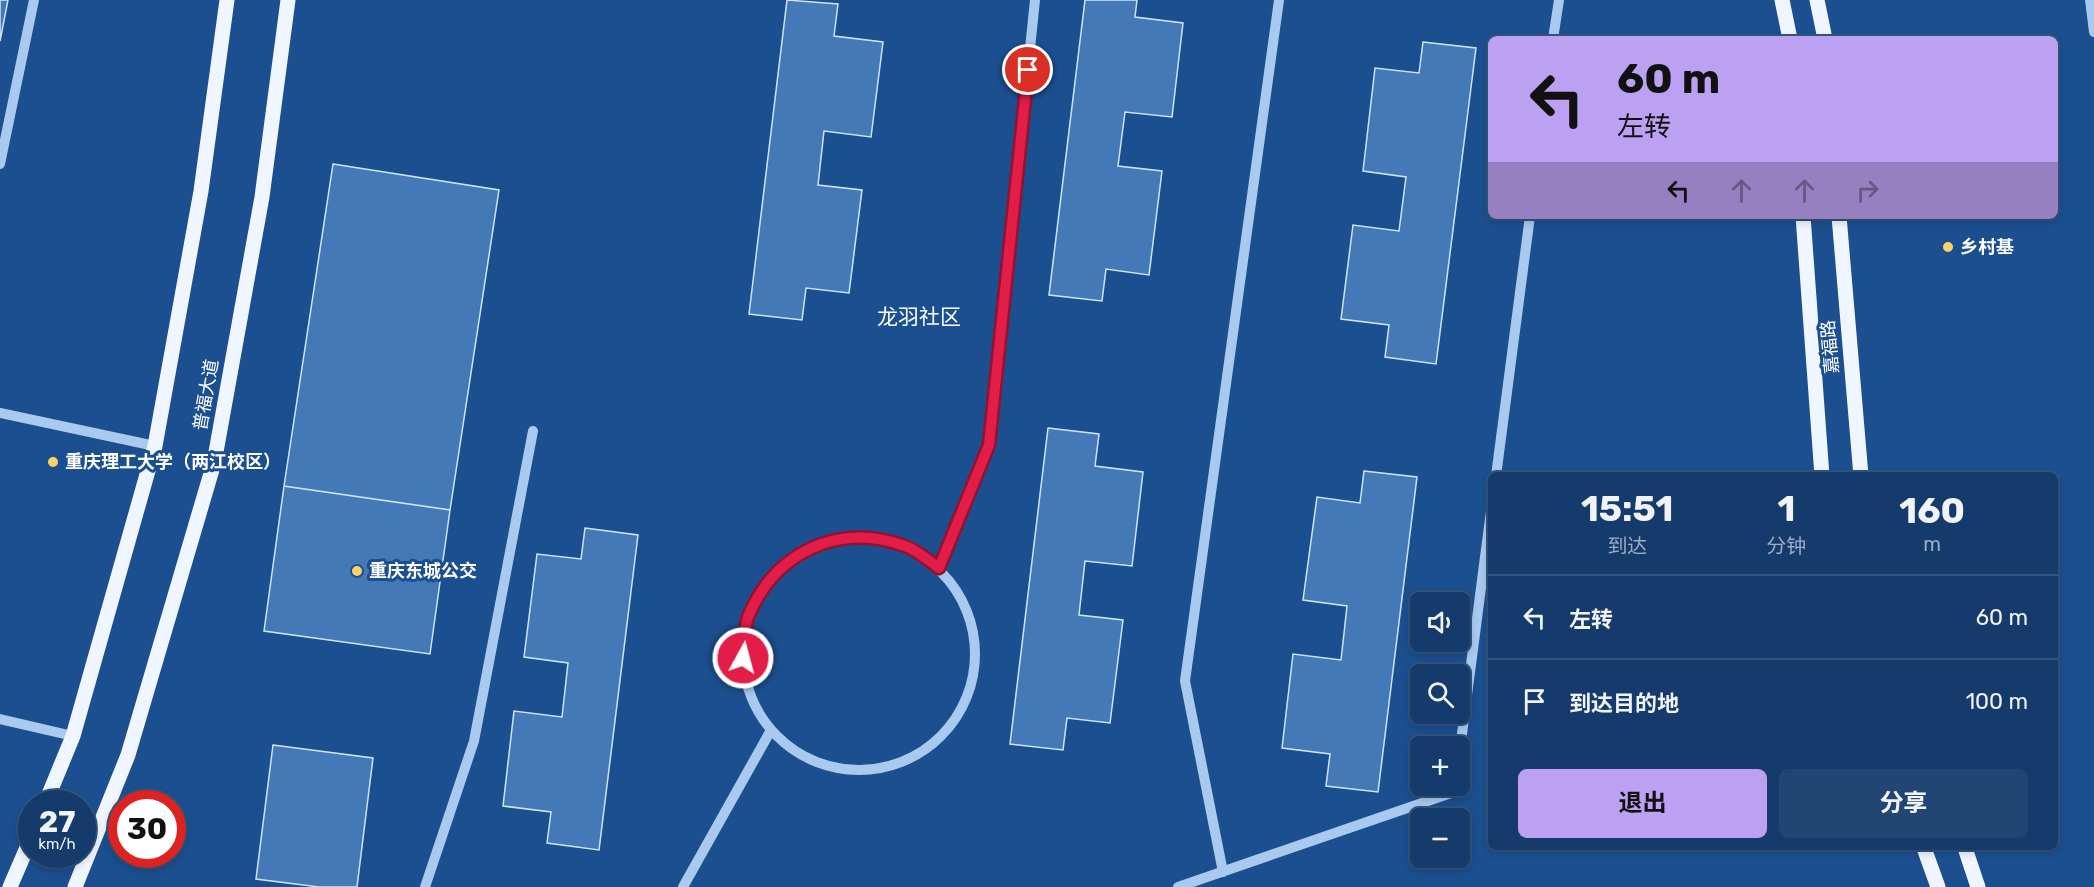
<!DOCTYPE html>
<html lang="zh">
<meta charset="utf-8">
<style>
:root{--surface:#143b6b;--page:#214673;--text:#f1f3f6;--muted:#9dadc1;--line:#33557e;--accent:#bca0f2}
body{margin:0;font-family:Rubik,"Noto Sans SC",sans-serif;background:var(--page);color:var(--text);height:100vh;display:flex;flex-direction:column;font-size:22px;white-space:nowrap}
*{box-sizing:border-box;margin:0}
p{font-size:20px;color:var(--muted)}
.icon{flex:none;width:33px;height:33px;fill:none;stroke:currentColor;stroke-width:2;stroke-linecap:round;stroke-linejoin:round}
.map{position:relative;flex:1;overflow:hidden}
.drawer{position:absolute;left:1488px;top:472px;width:570px;height:378px;display:flex;flex-direction:column;background:var(--surface);border-radius:9px;box-shadow:0 3px 9px #0003,0 0 0 2px var(--line)}
.drawer>*{flex:none}
.banner{position:absolute;left:1488px;top:36px;width:570px;height:183px;border-radius:9px;box-shadow:0 3px 9px #0003,0 0 0 2px var(--line);background:#bca0f2;color:#111;overflow:hidden}
.tools{position:absolute;left:1410px;top:592px;display:grid;gap:12px}
.tools a{display:grid;place-items:center;width:60px;height:60px;border-radius:9px;background:var(--surface);box-shadow:0 3px 9px #0003,0 0 0 2px var(--line);font-size:30px}
.speed{position:absolute;left:18px;top:790px;display:flex;gap:12px;font-size:30px;font-weight:700;text-align:center}
.speed>*{display:grid;place-content:center;width:78px;height:78px;border-radius:50%;background:var(--surface);box-shadow:0 3px 9px #0003,0 0 0 2px var(--line);line-height:1}
.speed small{font-size:15px;font-weight:400}
.speed .limit{border:9px solid #d22;background:#fff;color:#111}
.pin{position:absolute;display:grid;place-items:center;width:51px;height:51px;color:#fff;margin:-26px;border:3px solid #fff;border-radius:50%;box-shadow:0 2px 6px #0007}
.me{position:absolute;width:66px;margin:-33px;rotate:7deg;stroke-linejoin:round;filter:drop-shadow(0 0 4px #0008)}
.turn{display:flex;align-items:center;gap:21px;height:126px;padding:0 30px;font-size:27px}
.turn .icon{width:78px;height:78px;stroke-width:2.5}
.turn b{display:block;font-size:42px;line-height:51px}
.lanes{display:flex;align-items:center;height:57px;padding:0 30px;background:#0003;justify-content:center;gap:30px;direction:ltr}
.lanes .off{opacity:.35}
.eta{display:flex;justify-content:space-evenly;align-items:center;height:102px;text-align:center}
.eta b{font-size:36px;font-weight:700;line-height:42px}
.primary-button{display:flex;gap:12px;margin-top:auto;padding:12px 30px}
.primary-button a{flex:1;height:69px;border-radius:9px;background:var(--accent);color:#111;font-size:24px;font-weight:700;line-height:69px;text-align:center}
.primary-button a+a{background:var(--page);color:var(--text)}
ul{padding:0;list-style:none}
li{display:flex;align-items:center;gap:18px;height:84px;padding:0 30px;border-top:2px solid var(--line)}
li div{flex:1}
li b{display:block;font-size:22px}
li em{font-style:normal}
.map>svg:first-child{display:block}
.building{fill:#4478b7;stroke:#cfe3fa;stroke-width:1.5}
.lines{fill:none;stroke-linecap:round;stroke-linejoin:round}
.minor{stroke:#a9c9ee;stroke-width:10}
.major{stroke:#f0f6ff;stroke-width:15}
.route-casing{stroke:#92132f;stroke-width:15}
.route{stroke:#e11d48;stroke-width:10}
.poi-dot{fill:#ffd166;stroke:#1b4f8f;stroke-width:2}
.labels{text-anchor:middle;dominant-baseline:central;stroke-width:6;stroke-linejoin:round;paint-order:stroke}
.poi-label{font-size:18px;font-weight:bold;fill:#fff;stroke:#1b4f8f;text-anchor:start}
.street-label{font-size:18px;fill:#fff;stroke:#1b4f8f}
.quarter-label{font-size:21px;fill:#fff;stroke:#1b4f8f}
</style>
<div class="map">
<svg width="2094" height="887" viewBox="0 0 2094 887">
<rect width="100%" height="100%" fill="#1b4f8f"/>
<path class="building" d="M0 0H8L0 41Z
M787 0 838 4 834 36 883 42 871 137 824 131 818 185 862 190 849 293 806 288 802 320 749 314Z
M1085 0H1137L1135 17 1183 23 1172 117 1125 112 1118 166 1162 171 1149 275 1106 269 1102 301 1049 295Z
M1423 42 1476 48 1436 364 1385 357 1389 325 1341 319 1353 225 1399 231 1406 177 1363 171 1375 68 1419 73Z
M333 164 499 190 450 510 284 486Z
M1048 428 1099 434 1095 466 1143 472 1132 566 1085 561 1079 615 1123 620 1110 723 1067 718 1063 750 1010 744Z
M1364 471 1417 477 1378 792 1326 786 1330 754 1282 748 1293 654 1341 660 1347 606 1303 600 1317 497 1360 503Z
M284 486 450 510 430 654 264 631Z
M585 528 638 535 599 850 547 843 551 812 503 806 514 711 562 717 568 663 524 657 537 554 581 559Z
M273 745 373 758 357 887H319L256 879Z"/>
<g class="lines">
<path class="minor" d="M2090 0 2094 32
M1553 39 1559 0
M0 164 34 0
M0 413 155 446
M1496 476 1530 216
M743 654a116 116 0 1 1 232 0a116 116 0 1 1-232 0Z
M939 568 989 445 1035 0
M0 719 73 736
M1460 749 1491 511
M1223 872 1185 681 1279 0
M425 887 474 741 533 431
M683 887 771 730
M1178 887 1454 792 1455 786"/>
<path class="major" d="M1782 0 1790 39
M1817 0 1825 39
M1803 216 1822 476
M1839 216 1861 476
M45 804 73 736 155 446 201 191 227 0
M1924 848 1938 887
M1965 848 1978 887
M10 887 32 836
M75 887 128 755 214 463 262 197 288 0"/>
</g>
<g class="lines">
<defs>
<path id="route" d="M743 658C744 645 744 629 748 617 775 552 838 522 905 546 917 550 929 561 939 568L989 445 1028 70"/>
</defs>
<use href="#route" class="route-casing"/>
<use href="#route" class="route"/>
</g>
<g class="poi-dot">
<circle cx="1948" cy="247" r="6"/>
<circle cx="53" cy="462" r="6"/>
<circle cx="357" cy="571" r="6"/>
</g>
<g class="labels">
<g class="poi-label">
<text x="1960" y="247">乡村基</text>
<text x="65" y="462">重庆理工大学（两江校区）</text>
<text x="369" y="571">重庆东城公交</text>
</g>
<g class="street-label">
<text transform="translate(1830 347) rotate(-95)">嘉福路</text>
<text transform="translate(206 395) rotate(-80)">普福大道</text>
</g>
<g class="quarter-label">
<text x="919" y="316">龙羽社区</text>
</g>
</g>
</svg>
<div class="tools">
<a><svg class="icon" aria-label="sound" viewBox="0 0 24 24"><path d="M4 9h4l5-4v14l-5-4H4zM17 9q2 3 0 6"/></svg></a>
<a><svg class="icon" aria-label="search" viewBox="0 0 24 24"><circle cx="10" cy="10" r="6"/><path d="M15 15l6 6"/></svg></a>
<a>+</a>
<a>−</a>
</div>
<div class="speed"><div>27<small>km/h</small></div><div class="limit">30</div></div>
<div class="pin" style="left:1028px;top:70px;background:#d93025"><svg class="icon" aria-label="arrive" viewBox="0 0 24 24"><path d="M6 21V4h12l-3 4 3 4H6"/></svg></div>
<svg class="me" style="left:743px;top:658px" viewBox="-20 -20 40 40"><circle r="17" fill="#e11d48" stroke="#fff" stroke-width="3"/><path d="M0-11L8 9 0 5-8 9z" fill="#fff"/></svg>
<div class="banner">
<div class="turn"><svg class="icon" aria-label="left" viewBox="0 0 24 24"><path d="M17 20v-9H6M10 6l-5 5 5 5"/></svg><div><b>60 m</b>左转</div></div>
<div class="lanes"><svg class="icon" aria-label="left" viewBox="0 0 24 24"><path d="M17 20v-9H6M10 6l-5 5 5 5"/></svg><svg class="icon off" aria-label="ahead" viewBox="0 0 24 24"><path d="M12 20V5M6 11l6-6 6 6"/></svg><svg class="icon off" aria-label="ahead" viewBox="0 0 24 24"><path d="M12 20V5M6 11l6-6 6 6"/></svg><svg class="icon off" aria-label="right" viewBox="0 0 24 24"><path d="M7 20v-9h11M14 6l5 5-5 5"/></svg></div>
</div>
<section class="drawer">
<div class="eta">
<div><b>15:51</b><p>到达</p></div>
<div><b>1</b><p>分钟</p></div>
<div><b>160</b><p>m</p></div>
</div>
<ul>
<li><svg class="icon" aria-label="left" viewBox="0 0 24 24"><path d="M17 20v-9H6M10 6l-5 5 5 5"/></svg><div><b>左转</b></div><em>60 m</em></li>
<li><svg class="icon" aria-label="arrive" viewBox="0 0 24 24"><path d="M6 21V4h12l-3 4 3 4H6"/></svg><div><b>到达目的地</b></div><em>100 m</em></li>
</ul>
<div class="primary-button"><a>退出</a><a>分享</a></div>
</section>
</div>
